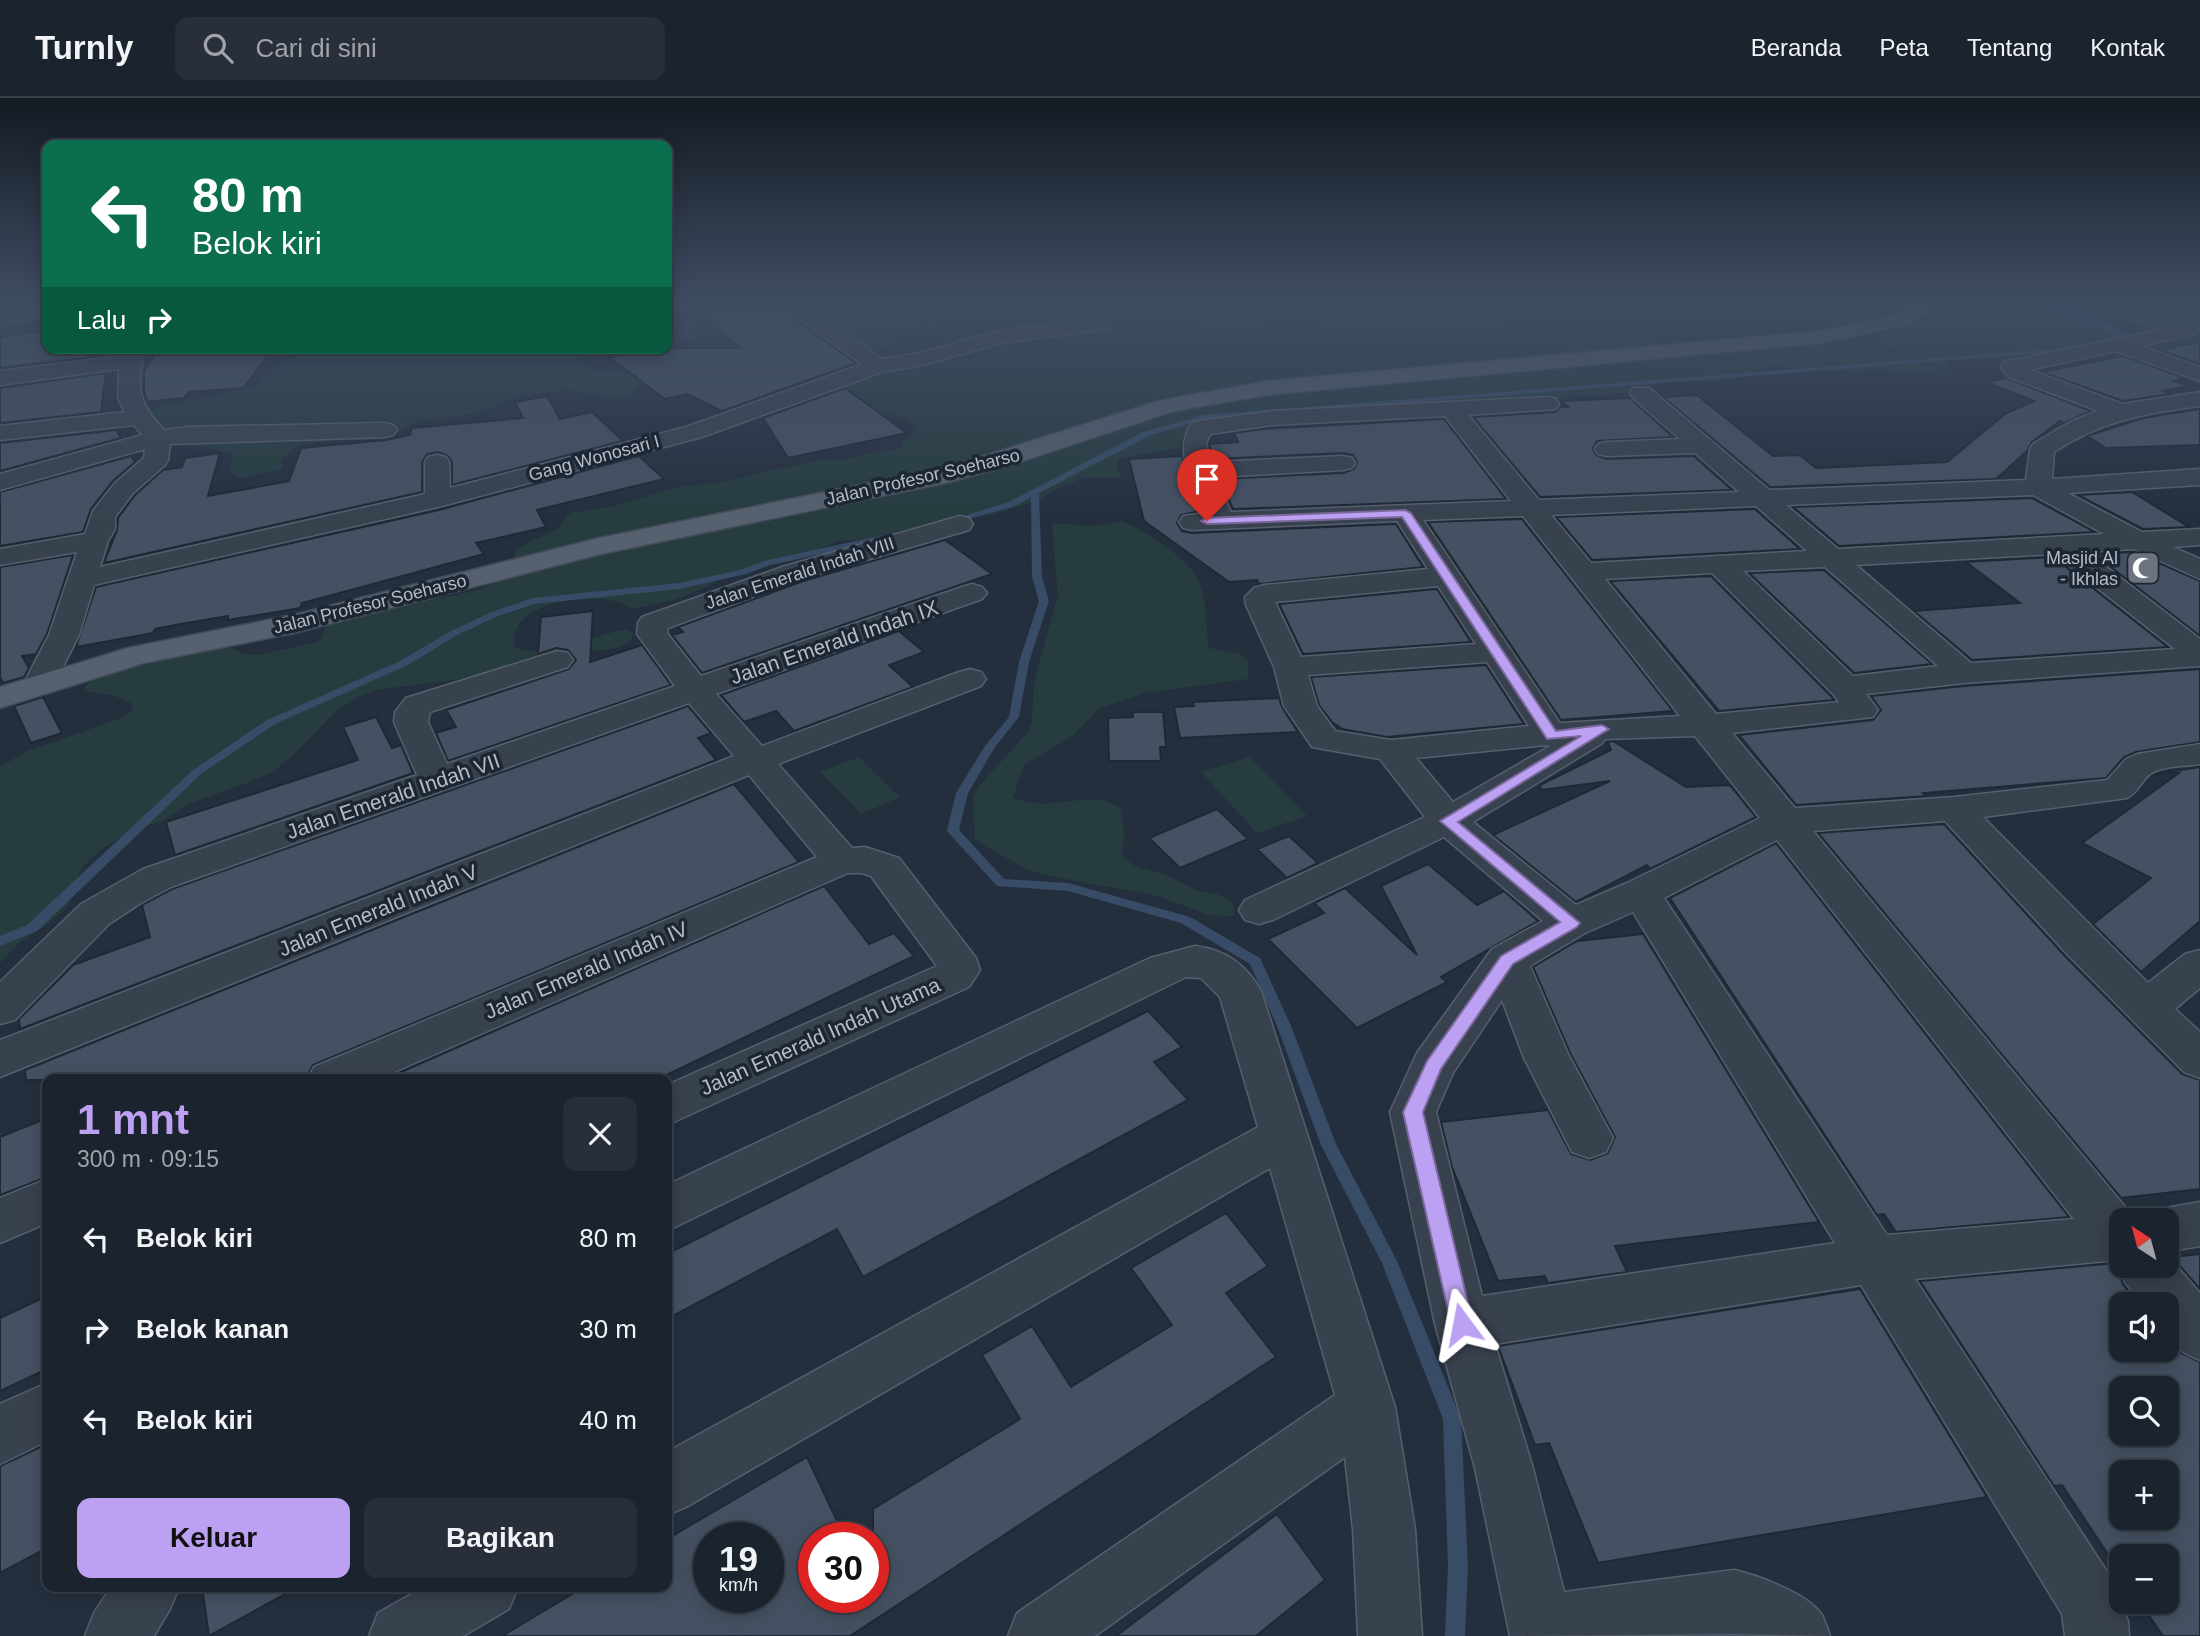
<!DOCTYPE html>
<html lang="id">
<meta charset="utf-8">
<style>
:root{--surface:#1b232e;--page:#282f3a;--text:#f1f3f6;--muted:#a0a4aa;--line:#39404a;--accent:#bca0f2}
body{margin:0;font-family:Arial,sans-serif;background:var(--page);color:var(--text);height:100vh;display:flex;flex-direction:column;font-size:26px;white-space:nowrap}
*{box-sizing:border-box;margin:0}
p{font-size:23px;color:var(--muted)}
.icon{flex:none;width:38px;height:38px;fill:none;stroke:currentColor;stroke-width:2;stroke-linecap:round;stroke-linejoin:round}
.map{position:relative;flex:1;overflow:hidden}
.sheet{position:absolute;left:42px;top:976px;width:630px;height:518px;display:flex;flex-direction:column;background:var(--surface);border-radius:14px;box-shadow:0 4px 18px #0003,0 0 0 2px var(--line)}
.sheet>*{flex:none}
.top-card{position:absolute;left:42px;top:42px;width:630px;height:214px;border-radius:14px;box-shadow:0 4px 18px #0003,0 0 0 2px var(--line);background:#0b6e4f;color:#fff;overflow:hidden}
.needle{width:46px;rotate:324deg}
.fabs{position:absolute;left:2109px;top:1110px;display:grid;gap:14px}
.fabs a{display:grid;place-items:center;width:70px;height:70px;border-radius:14px;background:var(--surface);box-shadow:0 4px 18px #0003,0 0 0 2px var(--line);font-size:35px}
.speed{position:absolute;left:693px;top:1424px;display:flex;gap:14px;font-size:35px;font-weight:700;text-align:center}
.speed>*{display:grid;place-content:center;width:91px;height:91px;border-radius:50%;background:var(--surface);box-shadow:0 4px 18px #0003,0 0 0 2px var(--line);line-height:1}
.speed small{font-size:18px;font-weight:400}
.speed .limit{border:10px solid #d22;background:#fff;color:#111}
.pin{position:absolute;display:grid;place-items:center;width:60px;height:60px;color:#fff;margin:-72px -30px;border-radius:50% 50% 50% 0;rotate:-45deg;box-shadow:0 0 7px #0007}
.pin .icon{rotate:45deg}
.me{position:absolute;width:77px;margin:-38px;rotate:347deg;stroke-linejoin:round;filter:drop-shadow(0 0 5px #0008)}
.turn{display:flex;align-items:center;gap:24px;height:147px;padding:0 35px;font-size:32px}
.turn .icon{width:91px;height:91px;stroke-width:2.5}
.turn b{display:block;font-size:49px;line-height:60px}
.then{display:flex;align-items:center;height:66px;padding:0 35px;background:#0003;gap:14px;font-size:26px}
.round{display:grid;place-items:center;flex:none;width:74px;height:74px;border-radius:14px;background:var(--page)}
.head{display:flex;align-items:center;justify-content:space-between;height:119px;padding:0 35px}
h1{font-size:42px;font-weight:600;line-height:52px;color:var(--accent)}
.action{display:flex;gap:14px;margin-top:auto;padding:14px 35px}
.action a{flex:1;height:80px;border-radius:14px;background:var(--accent);color:#111;font-size:28px;font-weight:600;line-height:80px;text-align:center}
.action a+a{background:var(--page);color:var(--text)}
ul{padding:0;list-style:none}
li{display:flex;align-items:center;gap:21px;height:91px;padding:0 35px}
li div{flex:1}
li b{display:block;font-size:26px}
li em{font-style:normal}
header{display:flex;align-items:center;gap:42px;box-sizing:border-box;height:98px;padding:0 35px;background:var(--surface);border-bottom:2px solid var(--line)}
header strong{font-size:33px}
nav{display:flex;gap:38px;margin-inline-start:auto;font-size:24px}
.search{width:490px;height:63px;background:var(--page);display:flex;align-items:center;gap:18px;box-sizing:border-box;padding:0 24px;border-radius:14px;color:var(--muted);font-size:26px}
.map>svg:first-child{display:block}
.green{fill:#263c3f}
.lines{fill:none;stroke-linecap:round;stroke-linejoin:round}
.stream{fill:#394c67;fill-rule:evenodd}
.building{fill:#455162;stroke:#1f2835;stroke-width:2;fill-rule:evenodd}
.minor-casing{stroke:#565f6c;stroke-width:3}
.major-casing{stroke:#414a57;stroke-width:3}
.minor{fill:#38414e;fill-rule:evenodd}
.major{fill:#56606e;fill-rule:evenodd}
.route{fill:#bca0f2;stroke:#7a689d;stroke-width:2}
.labels{text-anchor:middle;dominant-baseline:central;stroke-width:7;stroke-linejoin:round;paint-order:stroke}
.far-street-label{font-size:18px;fill:#b4bcc9;stroke:#1d2633}
.far-poi-label{font-size:18px;fill:#b4bcc9;stroke:#1d2633;text-anchor:end}
.street-label{font-size:21px;fill:#b4bcc9;stroke:#1d2633}
</style>
<header>
<strong>Turnly</strong>
<div class="search"><svg class="icon" aria-label="search" viewBox="0 0 24 24"><circle cx="10" cy="10" r="6"/><path d="M15 15l6 6"/></svg>Cari di sini</div>
<nav><a>Beranda</a><a>Peta</a><a>Tentang</a><a>Kontak</a></nav>
</header>
<div class="map">
<svg width="2200" height="1538" viewBox="0 0 2200 1538">
<rect width="100%" height="100%" fill="#242f3e"/>
<path class="green" d="M667 203H715L697 208 686 215 700 226 718 235 696 241 667 245Z
M791 203H934V220L942 225 970 230 955 231 923 227 907 232 891 249 865 252 821 221 802 214Z
M1782 203H1888L1887 206 1892 208C1850 234 1824 225 1782 203Z
M1949 203H2031L2115 229 2134 238 2018 264H2003L1963 257 1948 262 1947 266 1956 276 1950 278 1887 272 1837 273 1772 268 1724 283 1673 284 1652 287 1627 295 1570 298 1558 301 1560 314 1549 316 1536 311 1233 325 1174 351 1120 360 1116 367 1121 377 1119 379H1088L1059 389 1041 401 991 417 961 421 881 441 838 443 786 465 761 468 725 477 709 488 674 502 632 511C603 489 507 502 514 548 537 565 599 536 626 531L634 536 629 544 617 550 557 558 468 580 375 592 358 599 335 614 290 660 276 671 260 680 191 705 162 723 131 733 105 749 83 768 79 774 78 791 65 811 49 825 20 844 0 865V669L25 654 119 621 132 613 131 605 115 598 87 593 85 589 100 576 227 548 244 556 258 557 317 544 322 541 328 521C353 516 378 509 404 505 440 499 477 498 509 477L516 451 558 430 570 415 613 408 681 388 713 386 823 361 840 362 903 349V342L912 338 918 329C887 300 814 325 775 331L762 319 900 257 947 248 962 237 1018 250 1052 248 1055 246V238L1102 229 1135 227 1153 229 1247 220 1257 221 1274 231 1284 232 1352 218 1424 223 1483 218 1495 220 1522 231 1543 234H1573L1591 228 1629 234 1650 239 1660 248 1691 255H1719L1824 243 1846 250 1865 249 1900 257 1904 255 1874 241 1877 237C1902 231 1930 220 1949 203Z
M315 250H594L584 255 580 262C601 281 620 269 645 269 653 269 663 277 671 280L636 290 632 301H613L566 292 519 298 480 315 418 323 383 342 336 341 302 347 293 351 281 362 283 371 240 380 230 374 233 359 230 355 184 345 178 338 161 330 151 313 162 307 223 297 257 287 279 267Z
M1122 423C1146 434 1194 462 1201 489 1207 509 1206 530 1209 550L1238 555 1248 563V581L1145 595 1098 611 1074 637 1024 667 1013 699C1048 718 1093 687 1121 711L1124 735 1122 758 1133 767 1168 778 1198 793 1217 796 1233 804 1234 818 1209 817 1158 798 1045 777 1026 771 975 742 973 698 979 688 1027 635 1032 625 1034 584 1058 497 1052 425 1094 428Z
M859 659 900 699 861 716 820 674Z
M1250 659 1307 718 1257 735 1201 674Z"/>
<g class="lines">
<path class="stream" d="M2030 203C2061 203 2102 218 2124 239L2108 246H2104V244L2116 239 2101 229 2077 218Z
M2078 249 2080 250V252L1205 321 1149 338 1039 395 1042 479 1049 503 1029 564 1019 619 995 649 968 695 959 732 1004 781 1068 785 1190 819 1260 860 1291 928 1336 1046 1397 1163 1461 1321 1468 1469 1465 1538H1445L1448 1469 1443 1321 1382 1165 1321 1047 1277 928 1250 866 1181 825 1068 793 997 788 947 733 956 695 985 648 1009 619 1019 564 1039 503 1032 479 1031 399 1015 408 955 425 948 423 1009 404 1143 334 1204 317Z
M893 435 896 436V440L770 467 746 476 679 491 534 506 498 518 457 537 408 567 275 626 201 676 37 833 0 848V838L27 827 193 672 267 622 400 563 451 533 492 514 533 500 679 485 740 472 768 462Z"/>
</g>
<path class="building" d="M754 203H778L798 216 796 219 800 225 856 265 722 313 687 296 665 301 610 260 655 250H740L697 215Z
M47 233V250H110L109 257 0 270V239Z
M2200 244V266L2159 252Z
M160 250H274L243 290 189 294 184 300 147 304 144 294V273Z
M2123 258 2185 280 2174 283 2189 288 2163 293 2170 296 2123 303 2042 274Z
M106 275 101 314 0 325V290Z
M2007 280 2091 313 2064 325 2060 323 2032 344 2027 353 1996 381 1770 389 1663 299 1697 297 1773 358 1800 357 1816 370 1947 364 2005 316 2034 303 1986 284Z
M845 290 907 335 788 360 763 320Z
M547 298 560 321 592 314 623 343 452 387V364L448 358 438 354 427 356 422 364V394L104 465 117 432 118 420 135 397 163 372 182 369 185 360 220 355 208 398 289 383 301 350 386 342 410 337 412 330 523 320 515 304Z
M1630 300 1673 339 1597 343 1593 350 1596 357 1607 361 1694 358 1732 392 1540 399 1473 319 1556 314 1560 309H1568L1562 303Z
M2200 311V347L2106 350 2087 338 2143 320Z
M1444 321 1506 401 1233 411 1219 381 1344 375 1354 371 1357 364 1353 357 1343 355 1213 361 1209 346 1238 344 1234 335 1263 331Z
M116 332 121 340 0 373V345L98 334 97 336 99 334Z
M131 358 135 364 113 383 91 411 83 434 0 448V394Z
M639 358 664 381 537 412 546 429 476 445 484 456 302 505 300 510 228 522V518L181 526 155 531 153 535 76 549 96 489 439 412Z
M1182 358 1201 413 1181 417 1177 425 1182 433 1192 435 1396 426 1423 469 1259 486 1257 482 1229 484 1144 423 1129 361Z
M2132 394 2189 429 2143 431 2078 397Z
M2032 400 2095 434 1839 448 1793 409Z
M1755 411 1800 451 1592 462 1556 419Z
M1522 421 1673 613 1561 622 1428 424Z
M945 442 992 476 702 575 672 537 683 534 678 529 803 483Z
M2134 454 2200 483V538L2094 456Z
M73 457 47 536 36 556 22 558 29 570 24 579 3 585 0 579V469Z
M2053 459 2168 549 1972 562 1914 513 2020 505 1966 464Z
M1824 472 1932 566 1854 575 1749 475Z
M1711 478 1831 598 1834 602 1719 613 1610 483Z
M1437 491 1471 544 1303 556 1279 506Z
M593 513 590 564 642 547 671 587 448 663 436 635 456 629 446 612 569 571 576 562 568 552 556 550 538 556 541 519Z
M899 533 924 554 889 567 913 589 794 633 776 613 744 624 721 597Z
M1486 567 1524 626 1387 639 1342 631 1332 624 1319 607 1311 579Z
M2200 571V644L2136 654 2124 659 2106 680 1923 695 1926 698 1796 707 1739 637 1873 622 1881 612 1871 598 1964 588Z
M43 599 62 635 31 645 14 608Z
M1279 600 1282 609 1298 634 1180 640 1174 609 1194 608 1193 604Z
M688 608 711 635 698 640 716 662 20 931 19 921 73 867 150 839 142 807 172 791Z
M1133 614H1163L1166 649H1160L1161 663H1109L1108 620 1133 619Z
M376 619 392 650 401 647 413 675 175 757 166 724 358 662 343 629Z
M1613 643 1686 689 1730 687 1756 719 1650 771 1647 767 1576 804 1493 737 1610 683 1541 692 1540 687 1611 652 1608 644Z
M2200 669V823L2141 874 2093 826 2151 780 2082 745 2179 675 2155 676Z
M734 686 799 764 313 967 305 982H26L25 972Z
M1217 711 1248 741 1180 770 1149 740Z
M1944 726 2065 858 2182 976 2200 982V1091L2121 1100 1818 735Z
M1289 738 1318 765 1287 780 1257 751Z
M1776 745 2069 1119 1896 1134 1884 1116 1877 1117 1670 800Z
M1428 766 1477 807 1504 793 1538 823 1441 879 1447 884 1357 930 1268 841 1324 815 1314 805 1345 790 1417 857 1381 788Z
M824 788 869 846 894 835 914 858 656 982H383Z
M1643 836 1819 1124 1615 1148 1627 1174 1548 1185 1545 1178 1498 1183 1452 1069 1441 1024 1548 1012 1571 1056 1590 1062 1608 1055 1615 1039 1571 957 1533 869 1577 843Z
M1148 913 1182 949 1154 964 1188 1002 863 1179 837 1131 667 1221V1156Z
M47 1020V1079L0 1097V1039Z
M1226 1115 1268 1168 1226 1195 1276 1259 850 1538H502L584 1489H667V1441L807 1359 845 1440H814V1500H872L873 1503V1411L1020 1321 982 1257 1032 1228 1071 1289 1172 1227 1131 1170ZM709 1440H768V1500H709Z
M2200 1156V1191L2172 1159Z
M2115 1165 2123 1186 2138 1206H2121V1251H2166V1238L2179 1254 2200 1264V1538H2163L2139 1503H2166V1458H2121V1476L2062 1387 2054 1388 1920 1183ZM2121 1290H2166V1335H2121ZM2121 1374H2166V1419H2121Z
M1860 1191 1987 1399 1598 1465 1549 1345 1535 1347 1498 1248Z
M47 1198V1271L0 1293V1220Z
M47 1346V1450L0 1475V1368Z
M1277 1416 1325 1482 1256 1538H1116Z
M202 1489H298L209 1538Z"/>
<g class="lines">
<defs>
<path id="minor" d="M2081 203H2112L2197 227 2200 231 2197 235 2141 248 2200 269V283L2116 253 2030 272 2123 306 2200 294V308C2146 315 2100 323 2054 354L2052 381 2200 371V387L2068 395 2142 434 2200 431V447L2173 449 2200 461V481L2134 451 2087 454 2200 541V568L1964 585 1866 596 1878 612 1873 619 1732 635 1795 710 1954 699 2107 682 2126 661 2137 656 2200 646V666C2184 669 2164 667 2150 676 2141 683 2138 695 2127 700L1983 719 2148 885 2185 856 2200 852V890L2175 911 2200 934V980L2184 974 2067 856 1945 723 1813 733 2136 1122H2121V1167H2166V1156L2200 1195V1262C2167 1249 2166 1239 2166 1206H2142L2125 1184 2117 1162 1915 1181 2110 1478 2128 1523 2129 1538H2065L2062 1516 1861 1187 1495 1246 1533 1370 1564 1494 1734 1472C1757 1477 1809 1496 1822 1517 1825 1524 1828 1531 1830 1538L1734 1536 1510 1538 1475 1370 1435 1226 1390 1014 1417 955 1492 851 1543 823 1444 739 1273 822 1259 826 1245 822 1239 812 1245 802 1425 719 1380 661 1312 649 1284 608 1274 569 1246 507 1245 499 1254 490 1264 487 1428 471 1397 423 1192 432 1183 430 1179 424 1183 418 1205 415C1194 387 1172 353 1192 325L1200 323 1272 313 1548 299 1556 301 1559 306 1556 311 1468 317 1539 402 1739 394 1695 355 1607 358 1598 356 1595 351 1598 346 1607 344 1680 341 1633 300 1630 295 1633 290H1649L1769 392 2026 382 2030 351 2033 346 2072 323 2098 313 2009 279 2001 269 2004 264 2163 231 2084 207ZM1445 318 1511 403 1231 414 1215 379 1343 372 1352 370 1355 365 1352 360 1343 358 1211 364 1206 346 1210 336 1272 327ZM2033 397 2104 436 1838 451 1786 407ZM1756 408 1807 453 1591 465 1551 417ZM1523 418 1680 618 1560 625 1423 422ZM2054 456 2175 551 1971 565 1856 467ZM1825 469 1938 568 1853 578 1743 473ZM1712 475 1833 596 1839 604 1716 616 1605 481ZM1438 488 1476 546 1301 559 1275 504ZM1487 564 1529 628 1391 642 1335 633 1317 608 1308 577ZM1695 638 1760 720 1627 785 1576 807 1473 724 1601 646 1605 641ZM1546 647 1550 648 1453 704 1416 660ZM1777 742 2074 1121 1887 1137 1664 800ZM1633 814 1835 1145 1482 1198 1436 1014 1453 975 1502 902 1524 960 1572 1054 1589 1060 1606 1054 1613 1040 1569 958 1530 868 1585 835Z
M47 206V218L0 227V215Z
M809 213 816 215 882 261 920 255 999 233 1100 220 1107 222 1110 226 1107 230 1100 232 1001 245 922 267 882 274 702 339 438 409 94 487 79 537 51 592 40 595 29 592 24 585 49 537 77 454 0 467V451L85 436 93 413 115 385 144 360 145 351 0 392V376L142 337 134 327 0 342V328L125 314 118 300 119 271 0 287V273L123 258 125 250H145C137 288 136 303 164 332L188 329 385 325 393 327 397 332 393 337 385 339 170 346 168 362 165 367 133 395 115 419V431L108 443 100 469 425 396V364L428 359 437 357 446 359 449 364 450 390 686 329 862 266 802 223 799 219 802 215Z
M960 418 969 420 973 426 969 432 802 481 668 530 667 535 701 578 962 489 972 486 982 489 987 495 982 501 716 596 762 648 959 574 970 571 981 574 986 581 981 588 778 666 852 750 865 749 899 760 976 860 980 872 969 889 667 1027V987L937 868 871 778 862 775H848L376 982H307L314 969 817 759 749 677 0 979V942L734 658 689 605 171 789 141 805 109 826 15 922 0 926V884L81 806 143 771 417 677 394 624 395 614 406 600 557 553 568 555 573 562 568 569 430 614 428 624 447 666 675 588 637 536 638 525 642 519 782 469Z
M1195 848C1226 852 1246 866 1261 893L1395 1309 1415 1431 1422 1538H1358L1353 1431 1345 1359 1095 1538H1008L1017 1515 1335 1297 1270 1070 688 1408 667 1417V1354L1258 1029 1220 899 1201 880 1186 879 667 1133V1087L1150 860Z
M47 1081V1125L0 1145V1100Z
M2200 1104V1148L2166 1154V1122H2145L2148 1116 2166 1110Z
M47 1285V1343L0 1366V1306Z
M111 1489H179L170 1511 154 1538H85L94 1515Z
M424 1489H518L509 1511 463 1538H369L378 1515Z"/>
<path id="major" d="M1921 203H1945L1909 226 1821 245 1267 297 1174 313 1014 366 950 384 601 456 294 535 144 565 0 610V589L128 550 293 517 599 440 948 369 1158 303 1267 283 1821 233 1896 217Z"/>
</defs>
<use href="#minor" class="minor-casing"/>
<use href="#major" class="major-casing"/>
<use href="#minor" class="minor"/>
<use href="#major" class="major"/>
</g>
<linearGradient id="sky" x2="0" y2="1"><stop stop-color="#141a22"/><stop offset="0.49" stop-color="#3f4d63"/><stop offset="1" stop-color="#3f4d63" stop-opacity="0"/></linearGradient>
<rect width="2200" height="418" fill="url(#sky)"/>
<path class="route" d="M1405 412 1411 415 1556 633 1602 627 1609 631 1458 724 1580 825 1577 829 1513 866 1441 971 1423 1014 1473 1226 1470 1233 1462 1236 1454 1233 1451 1226 1403 1014 1427 963 1501 858 1560 824 1440 723 1581 638 1547 641 1402 419 1207 426 1201 423 1207 420Z"/>
<defs>
<symbol id="mosque-square" viewBox="-11 -11 22 22"><rect x="-9" y="-9" width="18" height="18" rx="4" fill="#6b7280" stroke="#1d2633"/><path d="M3.5-4.9A6 6 0 1 0 3.5 4.9A5 5 0 1 1 3.5-4.9Z" fill="#fff"/></symbol>
</defs>
<g fill-rule="evenodd">
<use href="#mosque-square" x="2124" y="451" width="38" height="38"/>
</g>
<g class="labels">
<g class="far-street-label">
<text transform="translate(594 360) rotate(-15)">Gang Wonosari I</text>
<text transform="translate(923 379) rotate(-13)">Jalan Profesor Soeharso</text>
<text transform="translate(800 475) rotate(-18)">Jalan Emerald Indah VIII</text>
<text transform="translate(370 506) rotate(-14)">Jalan Profesor Soeharso</text>
</g>
<g class="far-poi-label">
<text x="2118" y="460">Masjid Al<tspan x="2118" dy="21">- Ikhlas</tspan></text>
</g>
<g class="street-label">
<text transform="translate(834 544) rotate(-19)">Jalan Emerald Indah IX</text>
<text transform="translate(393 698) rotate(-19)">Jalan Emerald Indah VII</text>
<text transform="translate(378 812) rotate(-22)">Jalan Emerald Indah V</text>
<text transform="translate(586 872) rotate(-23)">Jalan Emerald Indah IV</text>
<text transform="translate(820 938) rotate(-24)">Jalan Emerald Indah Utama</text>
</g>
</g>
</svg>
<div class="fabs">
<a><svg class="needle" viewBox="-14 -14 28 28"><path d="M0-13l5 13h-10z" fill="#e53935"/><path d="M0 13l5-13h-10z" fill="#a0a4aa"/></svg></a>
<a><svg class="icon" aria-label="sound" viewBox="0 0 24 24"><path d="M4 9h4l5-4v14l-5-4H4zM17 9q2 3 0 6"/></svg></a>
<a><svg class="icon" aria-label="search" viewBox="0 0 24 24"><circle cx="10" cy="10" r="6"/><path d="M15 15l6 6"/></svg></a>
<a>+</a>
<a>−</a>
</div>
<div class="speed"><div>19<small>km/h</small></div><div class="limit">30</div></div>
<div class="pin" style="left:1207px;top:423px;background:#d93025"><svg class="icon" aria-label="arrive" viewBox="0 0 24 24"><path d="M6 21V4h12l-3 4 3 4H6"/></svg></div>
<svg class="me" style="left:1462px;top:1226px" viewBox="-20 -20 40 40"><path d="M0-17L14 15 0 8-14 15z" fill="#bca0f2" stroke="#fff" stroke-width="4"/></svg>
<div class="top-card">
<div class="turn"><svg class="icon" aria-label="left" viewBox="0 0 24 24"><path d="M17 20v-9H6M10 6l-5 5 5 5"/></svg><div><b>80 m</b>Belok kiri</div></div>
<div class="then">Lalu<svg class="icon" aria-label="right" viewBox="0 0 24 24"><path d="M7 20v-9h11M14 6l5 5-5 5"/></svg></div>
</div>
<section class="sheet">
<div class="head"><div><h1>1 mnt</h1><p>300 m · 09:15</p></div><a class="round"><svg class="icon" aria-label="close" viewBox="0 0 24 24"><path d="M6 6l12 12M18 6L6 18"/></svg></a></div>
<ul>
<li><svg class="icon" aria-label="left" viewBox="0 0 24 24"><path d="M17 20v-9H6M10 6l-5 5 5 5"/></svg><div><b>Belok kiri</b></div><em>80 m</em></li>
<li><svg class="icon" aria-label="right" viewBox="0 0 24 24"><path d="M7 20v-9h11M14 6l5 5-5 5"/></svg><div><b>Belok kanan</b></div><em>30 m</em></li>
<li><svg class="icon" aria-label="left" viewBox="0 0 24 24"><path d="M17 20v-9H6M10 6l-5 5 5 5"/></svg><div><b>Belok kiri</b></div><em>40 m</em></li>
</ul>
<div class="action"><a>Keluar</a><a>Bagikan</a></div>
</section>
</div>
